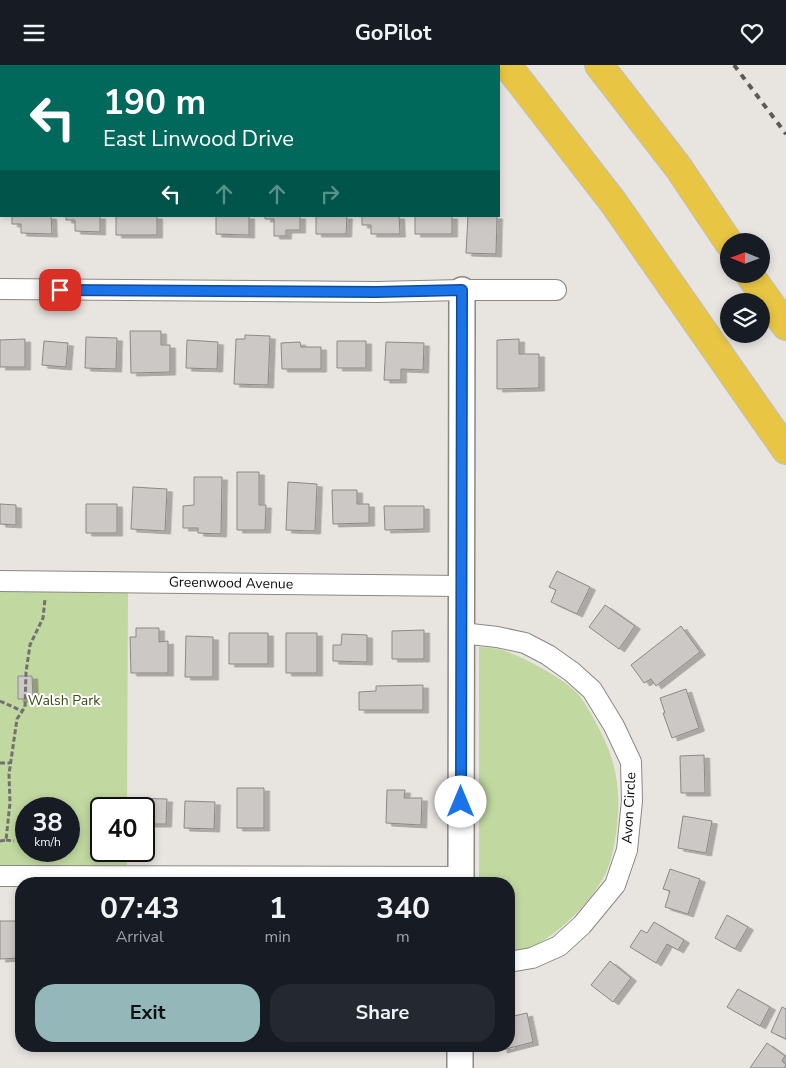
<!DOCTYPE html>
<style>
:root{--surface:#171b24;--page:#242831;--text:#f1f3f6;--muted:#9ea1a6;--accent:#94b7ba}
body{margin:0;font-family:"Nunito Sans",sans-serif;background:var(--page);color:var(--text);height:100vh;display:flex;flex-direction:column;font-size:19px;white-space:nowrap}
*{box-sizing:border-box;margin:0}
p{font-size:16px;color:var(--muted)}
.icon{flex:none;width:28px;height:28px;fill:none;stroke:currentColor;stroke-width:2;stroke-linecap:round;stroke-linejoin:round}
.map{position:relative;flex:1;overflow:hidden}
.panel{position:absolute;left:15px;top:812px;width:500px;height:175px;display:flex;flex-direction:column;background:var(--surface);border-radius:20px;box-shadow:0 2px 8px #0003}
.panel>*{flex:none}
.hud{position:absolute;left:0px;top:0px;width:500px;height:152px;box-shadow:0 2px 8px #0003;background:#00695c;color:#fff;overflow:hidden}
.needle{width:32px;rotate:271deg}
.fabs{position:absolute;left:720px;top:168px;display:grid;gap:10px}
.fabs a{display:grid;place-items:center;width:50px;height:50px;border-radius:50%;background:var(--surface);box-shadow:0 2px 8px #0003;font-size:25px}
.speed{position:absolute;left:15px;top:732px;display:flex;gap:10px;font-size:25px;font-weight:700;text-align:center}
.speed>*{display:grid;place-content:center;width:65px;height:65px;border-radius:50%;background:var(--surface);box-shadow:0 2px 8px #0003;line-height:1}
.speed small{font-size:12px;font-weight:400}
.speed .limit{border:2px solid #111;border-radius:8px;background:#fff;color:#111}
.pin{position:absolute;display:grid;place-items:center;width:42px;height:42px;color:#fff;margin:-21px;border-radius:10px;box-shadow:0 2px 8px #0006}
.me{position:absolute;width:55px;margin:-28px;rotate:0deg;stroke-linejoin:round;filter:drop-shadow(0 0 4px #0008)}
.turn{display:flex;align-items:center;gap:18px;height:105px;padding:0 20px;font-size:22px}
.turn .icon{width:65px;height:65px;stroke-width:2.5}
.turn b{display:block;font-size:35px;line-height:42px}
.lanes{display:flex;align-items:center;height:48px;padding:0 20px;background:#0003;justify-content:center;gap:25px;direction:ltr}
.lanes .off{opacity:.35}
.eta{display:flex;justify-content:space-evenly;align-items:center;height:85px;text-align:center}
.eta b{font-size:30px;font-weight:700;line-height:35px}
.primary-button{display:flex;gap:10px;margin-top:auto;padding:10px 20px}
.primary-button a{flex:1;height:58px;border-radius:20px;background:var(--accent);color:#111;font-size:20px;font-weight:700;line-height:58px;text-align:center}
.primary-button a+a{background:var(--page);color:var(--text)}
header{display:flex;justify-content:space-between;align-items:center;height:65px;padding:0 20px;background:var(--surface);font-size:22px;font-weight:700}
.map>svg:first-child{display:block}
.green{fill:#c1d8a0;fill-rule:evenodd}
.building{fill:#ccc8c5;stroke:#8c8885;filter:url(#shadow)}
.lines{fill:none;stroke-linecap:round;stroke-linejoin:round}
.minor-casing{stroke:#8b8884;stroke-width:22}
.tertiary-casing{stroke:#8b8884;stroke-width:28}
.motorway-casing{stroke:#c0c0c0;stroke-width:30}
.path{stroke:#73716f;stroke-width:3;stroke-dasharray:5 2.5;stroke-linecap:butt}
.minor{stroke:#fff;stroke-width:20}
.tertiary{stroke:#fff;stroke-width:25}
.motorway{stroke:#e8c542;stroke-width:28}
.rail{stroke:#5c5a58;stroke-width:4;stroke-dasharray:6 6;stroke-linecap:butt}
.route-casing{stroke:#114b97;stroke-width:12}
.route{stroke:#1a73e8;stroke-width:9}
.labels{text-anchor:middle;dominant-baseline:central;stroke-width:4;stroke-linejoin:round;paint-order:stroke}
.street-label{font-size:14px;fill:#0d0c0b;stroke:#fff}
.park-label{font-size:14px;fill:#394b12;stroke:#fff}
</style>
<header><svg class="icon" aria-label="menu" viewBox="0 0 24 24"><path d="M4 6h16M4 12h16M4 18h16"/></svg>GoPilot<svg class="icon" aria-label="heart" viewBox="0 0 24 24"><path d="M12 20l-8-8c-3-5 5-10 8-4 3-6 11-1 8 4z"/></svg></header>
<div class="map">
<svg width="786" height="1003" viewBox="0 0 786 1003">
<defs>
<filter id="shadow"><feDropShadow dx="5.5" dy="3" stdDeviation="0" flood-color="#0004"/></filter>
</defs>
<rect width="100%" height="100%" fill="#e8e5e1"/>
<path class="green" d="M0 526H128L127 744H101V786H127V801H0ZM26 744H69V786H26Z
M479 582C502 582 516 590 536 600 550 608 565 616 577 628 584 636 590 647 595 656 617 695 622 726 616 769 614 782 611 798 605 810 590 838 559 869 530 883 524 887 516 888 509 891V819H479Z"/>
<path class="building" d="M12 151H51L52 169 21 168V159H12Z
M66 151H100V167L75 166V155H66Z
M116 151H157V170H116Z
M216 151H249V170L216 169Z
M265 151H300V165H286V171H274V154H265Z
M316 151H347L346 169H316Z
M362 151H399L400 169H371V160H362Z
M415 151H452V169H415Z
M468 151H497L496 189 466 188Z
M130 266H161V280H170V307L131 308Z
M245 270 270 271 268 320 234 319 236 274H245Z
M86 272 117 273 116 304 85 303Z
M25 274V302H0V275Z
M519 274V289H539V323L497 324V275Z
M187 275 218 277 217 304 186 303Z
M44 276 68 278 66 302 42 300Z
M337 276H366V303H337Z
M300 277 301 282H321V304H282L281 278Z
M386 277 424 278 423 305 401 304V315H384Z
M237 407H259V440H266L265 465H237Z
M194 412H222L221 469 198 468V463H183V441L194 440Z
M288 417 317 419 315 466 286 465Z
M133 422 167 424 165 466 131 464Z
M332 425H357V439H369V458L333 459Z
M0 439 16 440V460L0 459Z
M86 439H117V468H86Z
M384 441H424V464L385 465Z
M557 506 590 522 577 549 551 537 556 525 549 522Z
M605 540 635 561 619 584 589 562Z
M681 561 700 587 656 621 651 614 644 618 631 600Z
M136 563H159V577L168 576V608H131L130 572H136Z
M424 565V594H392V566Z
M229 568H268V599H229Z
M286 568H317V608H286Z
M342 569 367 570V597L333 596V580H341Z
M186 571 213 572V612H185Z
M18 611H32L33 634H18Z
M423 620V645H359V627L376 626V621Z
M686 624 699 663 672 673 663 648H665L660 633Z
M704 690 705 728H681L680 691Z
M237 723H264V763H237Z
M387 725H405L404 733H422L421 760 386 758Z
M130 733 167 734 166 759H144V744H130Z
M185 736 215 737 214 764 184 763Z
M683 751 712 756 706 788 678 783Z
M670 804 700 814 688 849 665 842 670 826 663 824Z
M727 850 748 862 735 884 715 873Z
M0 856H19V893L0 894Z
M654 857 684 875 678 885 667 879 656 898 630 882 641 865 647 868Z
M610 896 631 913 613 937 591 920Z
M738 924 770 942 760 961 727 942Z
M782 942 786 944V974L771 967Z
M527 948 533 977 502 985 501 981H509V952Z
M767 978 785 991 782 996 786 1000 784 1003H750Z"/>
<g class="lines">
<defs>
<path id="minor" d="M0 224 377 227 462 225H556
M0 516 462 521
M462 568 497 572 525 578 548 590 572 607 592 625 614 661 631 697 632 736 627 785 615 820 582 860 559 881 532 893 509 897
M0 811 461 812"/>
<path id="tertiary" d="M461 819 462 225
M460 1003V981"/>
<path id="motorway" d="M507 0 613 137 786 385
M599 0 678 102 729 178
M749 209 786 261"/>
</defs>
<use href="#minor" class="minor-casing"/>
<use href="#tertiary" class="tertiary-casing"/>
<use href="#motorway" class="motorway-casing"/>
<path class="path" d="M0 636 22 646
M0 698H10
M6 775 14 776
M0 776 6 775 10 738 9 709 17 654 25 642 26 607 30 580 43 553 45 534"/>
<use href="#minor" class="minor"/>
<use href="#tertiary" class="tertiary"/>
<use href="#motorway" class="motorway"/>
<path class="rail" d="M734 0 786 69"/>
</g>
<g class="lines">
<defs>
<path id="route" d="M60 225 376 227 462 225 461 737"/>
</defs>
<use href="#route" class="route-casing"/>
<use href="#route" class="route"/>
</g>
<g class="labels">
<g class="street-label">
<text transform="translate(231 518) rotate(1)">Greenwood Avenue</text>
<text transform="translate(629 743) rotate(-87)">Avon Circle</text>
</g>
<g class="park-label">
<text x="64" y="635">Walsh Park</text>
</g>
</g>
</svg>
<div class="fabs">
<a><svg class="needle" viewBox="-14 -14 28 28"><path d="M0-13l5 13h-10z" fill="#e53935"/><path d="M0 13l5-13h-10z" fill="#9ea1a6"/></svg></a>
<a><svg class="icon" aria-label="layers" viewBox="0 0 24 24"><path d="M12 4l9 5-9 5-9-5zM3 14l9 5 9-5"/></svg></a>
</div>
<div class="speed"><div>38<small>km/h</small></div><div class="limit">40</div></div>
<div class="pin" style="left:60px;top:225px;background:#d93025"><svg class="icon" aria-label="arrive" viewBox="0 0 24 24"><path d="M6 21V4h12l-3 4 3 4H6"/></svg></div>
<svg class="me" style="left:461px;top:737px" viewBox="-20 -20 40 40"><circle r="19" fill="#fff"/><path d="M0-13L10 11 0 6-10 11z" fill="#1a73e8"/></svg>
<div class="hud">
<div class="turn"><svg class="icon" aria-label="left" viewBox="0 0 24 24"><path d="M17 20v-9H6M10 6l-5 5 5 5"/></svg><div><b>190 m</b>East Linwood Drive</div></div>
<div class="lanes"><svg class="icon" aria-label="left" viewBox="0 0 24 24"><path d="M17 20v-9H6M10 6l-5 5 5 5"/></svg><svg class="icon off" aria-label="ahead" viewBox="0 0 24 24"><path d="M12 20V5M6 11l6-6 6 6"/></svg><svg class="icon off" aria-label="ahead" viewBox="0 0 24 24"><path d="M12 20V5M6 11l6-6 6 6"/></svg><svg class="icon off" aria-label="right" viewBox="0 0 24 24"><path d="M7 20v-9h11M14 6l5 5-5 5"/></svg></div>
</div>
<section class="panel">
<div class="eta">
<div><b>07:43</b><p>Arrival</p></div>
<div><b>1</b><p>min</p></div>
<div><b>340</b><p>m</p></div>
</div>
<div class="primary-button"><a>Exit</a><a>Share</a></div>
</section>
</div>
